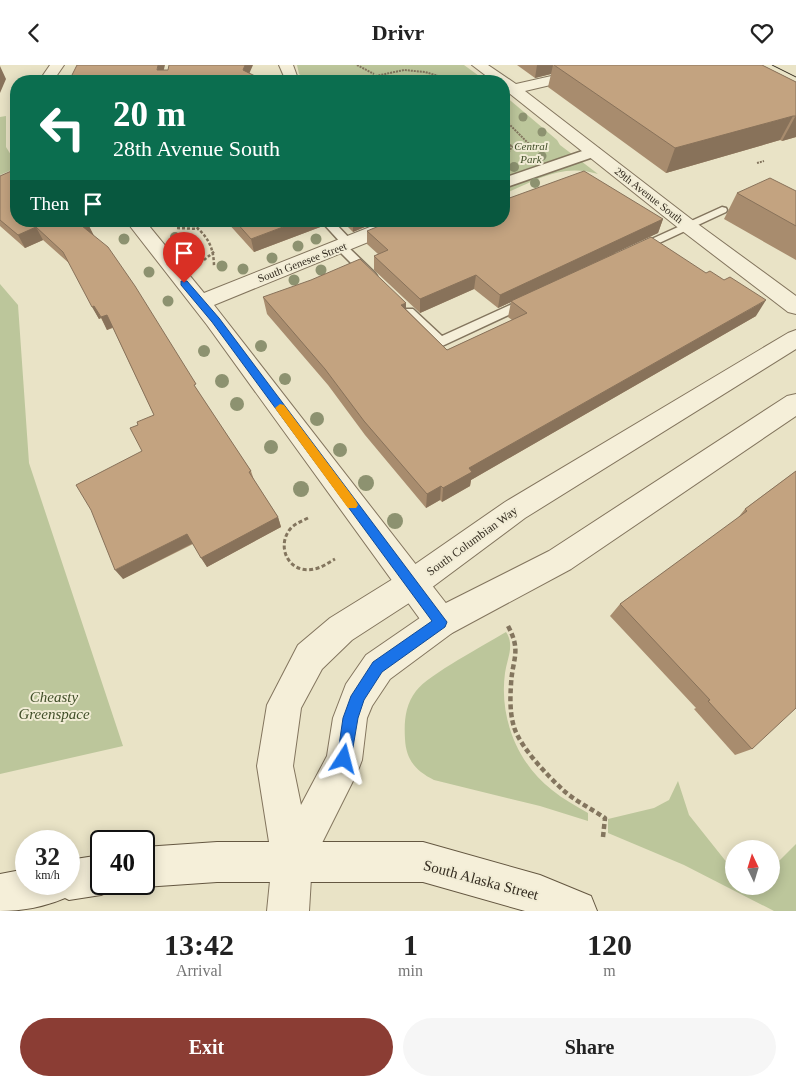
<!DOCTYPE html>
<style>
:root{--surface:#fff;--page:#f6f6f6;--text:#222;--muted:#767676;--accent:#8b3d34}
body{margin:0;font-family:Georgia,serif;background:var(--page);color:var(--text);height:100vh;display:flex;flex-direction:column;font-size:19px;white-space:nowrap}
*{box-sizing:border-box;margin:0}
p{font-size:16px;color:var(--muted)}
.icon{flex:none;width:28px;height:28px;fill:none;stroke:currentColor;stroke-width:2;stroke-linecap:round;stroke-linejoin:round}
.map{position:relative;height:846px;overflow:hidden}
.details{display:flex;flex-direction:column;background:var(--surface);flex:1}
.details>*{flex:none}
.hud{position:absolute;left:10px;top:10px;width:500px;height:152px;border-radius:20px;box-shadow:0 2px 12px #0003;background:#0b6e4f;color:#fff;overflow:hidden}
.needle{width:32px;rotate:356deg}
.tools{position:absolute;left:725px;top:775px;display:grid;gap:10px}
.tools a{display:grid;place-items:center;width:55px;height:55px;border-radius:50%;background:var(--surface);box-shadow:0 2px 12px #0003;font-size:25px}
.speed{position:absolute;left:15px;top:765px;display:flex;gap:10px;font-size:25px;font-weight:700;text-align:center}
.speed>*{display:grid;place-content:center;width:65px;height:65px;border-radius:50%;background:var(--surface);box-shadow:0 2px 12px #0003;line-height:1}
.speed small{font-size:12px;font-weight:400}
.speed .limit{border:2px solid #111;border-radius:8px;background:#fff;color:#111}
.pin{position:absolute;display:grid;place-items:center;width:42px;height:42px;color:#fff;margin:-51px -21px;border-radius:50% 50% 50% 0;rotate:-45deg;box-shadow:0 0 5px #0007}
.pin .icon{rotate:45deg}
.me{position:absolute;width:55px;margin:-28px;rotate:9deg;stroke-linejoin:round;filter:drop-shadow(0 0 4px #0008)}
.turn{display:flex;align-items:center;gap:18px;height:105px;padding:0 20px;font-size:22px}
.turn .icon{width:65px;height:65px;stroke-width:2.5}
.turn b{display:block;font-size:35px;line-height:42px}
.then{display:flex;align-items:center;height:48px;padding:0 20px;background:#0003;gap:10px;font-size:19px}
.eta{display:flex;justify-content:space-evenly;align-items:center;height:85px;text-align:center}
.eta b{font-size:30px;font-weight:700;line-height:35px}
.cta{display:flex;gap:10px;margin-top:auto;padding:10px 20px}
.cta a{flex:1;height:58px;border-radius:30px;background:var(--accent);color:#fff;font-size:20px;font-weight:700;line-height:58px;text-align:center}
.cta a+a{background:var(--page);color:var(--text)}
header{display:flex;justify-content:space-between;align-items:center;height:65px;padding:0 20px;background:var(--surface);font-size:22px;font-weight:700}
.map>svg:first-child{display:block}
.green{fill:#bcc69b}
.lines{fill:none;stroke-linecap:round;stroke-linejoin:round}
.service-casing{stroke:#83755e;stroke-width:3}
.pedestrian-casing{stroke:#83755e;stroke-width:3}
.minor-casing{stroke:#83755e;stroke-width:2}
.tertiary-casing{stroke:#83755e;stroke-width:2}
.secondary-casing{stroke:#645741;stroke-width:2}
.path-far3{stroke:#83755e;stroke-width:2;stroke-dasharray:2 1;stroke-linecap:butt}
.path-far2{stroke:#83755e;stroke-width:2.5;stroke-dasharray:3 2;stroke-linecap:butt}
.path-far1{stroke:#83755e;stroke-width:3;stroke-dasharray:4 2.5;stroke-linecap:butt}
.path{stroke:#83755e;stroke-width:4.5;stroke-dasharray:5 3;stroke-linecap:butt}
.service{fill:#f5efd9;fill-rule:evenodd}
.pedestrian{fill:#f5efd9;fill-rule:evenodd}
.minor{fill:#f5efd9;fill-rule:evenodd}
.tertiary{fill:#f5efd9;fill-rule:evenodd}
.secondary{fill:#f5efd9;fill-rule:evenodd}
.tram{stroke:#342c20;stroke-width:1}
.tree{fill:#8d9270}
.wall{fill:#a88c6e}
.shaded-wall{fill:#88725a}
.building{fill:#c3a380;stroke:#88725a}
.route{fill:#1a73e8;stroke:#114b97}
.slow{fill:#f59e0b}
.labels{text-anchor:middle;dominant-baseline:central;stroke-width:4;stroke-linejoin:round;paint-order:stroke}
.far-park-label{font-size:11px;font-style:italic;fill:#414f29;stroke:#f1ecd5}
.far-street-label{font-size:11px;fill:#342c20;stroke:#f1ecd5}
.street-label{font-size:12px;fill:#342c20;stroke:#f1ecd5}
.near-park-label{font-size:15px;font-style:italic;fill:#414f29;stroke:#f1ecd5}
.near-street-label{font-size:15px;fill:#342c20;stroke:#f1ecd5}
</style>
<header><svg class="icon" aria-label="back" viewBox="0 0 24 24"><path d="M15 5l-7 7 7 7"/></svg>Drivr<svg class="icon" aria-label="heart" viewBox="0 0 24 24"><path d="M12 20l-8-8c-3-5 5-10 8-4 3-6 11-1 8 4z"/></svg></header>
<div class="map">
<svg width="796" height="846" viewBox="0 0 796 846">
<rect width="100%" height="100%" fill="#e9e3c6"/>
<path class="green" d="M297 0H464L486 16H309L299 9Z
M504 30 557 75 560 80 598 109C561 98 537 115 504 129Z
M6 51V82L16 98V103L0 110V52Z
M0 219 18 240 29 398 123 681 0 709Z
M506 567C515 580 507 594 505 608 499 652 517 698 552 725 563 734 576 741 588 748V756L540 741 434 715C416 706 406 695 405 674 404 657 405 640 416 626 429 609 485 580 506 567Z
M678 716 689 750 728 799 734 801V821H771V804L796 779V846H774L684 800 608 768V754L654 743 669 735Z"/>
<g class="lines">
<defs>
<path id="service" d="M722 142 726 143 727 145 726 147 642 186H634L632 184 634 182Z
M321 156H333L353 177 355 179 353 181 348 182 375 208 377 211 375 214H367L335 182 337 180 342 179Z
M530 231 536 235 534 238 440 282 435 280 402 247 403 244H413L442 271Z"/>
<path id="pedestrian" d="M594 82 599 84 602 87 599 90 504 123V113Z"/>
<path id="minor" d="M50 0H64L53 16H39Z
M279 0H293L297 11 302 16H286Z
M472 0H488L516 19 600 0H625L623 3 525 26 695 157 796 231V249L788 247 681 165 504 24V16H493Z
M126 156H145L204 228 385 156H412L410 160 214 240 452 546 457 557 452 568 441 572 430 568 207 260Z
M292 776 306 782 312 796 309 846H267L272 796 278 782Z"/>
<path id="tertiary" d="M796 265V284L525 453 423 529 352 575 322 604 301 643 293 701 301 740 327 691 333 653 346 619 366 590 430 546 549 486 787 331 796 329V351L571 504 452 568 390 614 372 641 367 653 362 695 357 708 306 810 292 816 278 810 272 796 257 701 267 640 298 580 330 553 401 509 505 437 788 268Z"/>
<path id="secondary" d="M217 777H423L540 810 591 831 597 846H525L423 817H217L144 822 137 819H144V782Z
M101 790V819H117L115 824 101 830 69 835 65 833C44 842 22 846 0 846V809L26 804V819H69V795Z"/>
</defs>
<use href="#service" class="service-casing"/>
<use href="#pedestrian" class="pedestrian-casing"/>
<use href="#minor" class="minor-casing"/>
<use href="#tertiary" class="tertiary-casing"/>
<use href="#secondary" class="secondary-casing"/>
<path class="path-far3" d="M357 0 374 9
M352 16 404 5 425 7 455 16
M504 54 529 79 512 82 508 88
M504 73 512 82
M757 98 764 96"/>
<path class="path-far2" d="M189 156C206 169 214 180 214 202
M177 163 199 164
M204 195 215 186"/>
<path class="path-far1" d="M308 453C302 456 296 458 291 463 275 481 289 510 314 504 321 503 328 498 335 494"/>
<path class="path" d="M508 561C522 587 512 594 511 620 510 634 510 649 514 662 520 682 548 711 563 725 575 736 592 744 605 753L603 772"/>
<use href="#service" class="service"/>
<use href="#pedestrian" class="pedestrian"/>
<use href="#minor" class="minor"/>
<use href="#tertiary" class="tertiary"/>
<use href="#secondary" class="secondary"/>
<path class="tram" d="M772 0 796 12"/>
</g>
<g class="tree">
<circle cx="523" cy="52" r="4.5"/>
<circle cx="542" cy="67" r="4.5"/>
<circle cx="542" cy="91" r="4.5"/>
<circle cx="514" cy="102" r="5"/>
<circle cx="535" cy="118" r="5"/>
<circle cx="175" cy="172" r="5"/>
<circle cx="124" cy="174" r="5.5"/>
<circle cx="316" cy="174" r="5.5"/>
<circle cx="298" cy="181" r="5.5"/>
<circle cx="272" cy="193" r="5.5"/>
<circle cx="222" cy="201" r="5.5"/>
<circle cx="243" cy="204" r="5.5"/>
<circle cx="321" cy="205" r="5.5"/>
<circle cx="149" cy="207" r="5.5"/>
<circle cx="294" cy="215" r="5.5"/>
<circle cx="168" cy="236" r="5.5"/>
<circle cx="261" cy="281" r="6"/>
<circle cx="204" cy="286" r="6"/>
<circle cx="285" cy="314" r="6"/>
<circle cx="222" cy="316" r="7"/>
<circle cx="237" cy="339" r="7"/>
<circle cx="317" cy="354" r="7"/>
<circle cx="271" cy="382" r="7"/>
<circle cx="340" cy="385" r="7"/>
<circle cx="366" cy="418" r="8"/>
<circle cx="301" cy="424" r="8"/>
<circle cx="395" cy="456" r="8"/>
</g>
<path class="wall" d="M517 0H762L796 17V72L782 76 780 75 666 108 548 22 551 9 535 13Z
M0 111 88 159 94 171 251 406 254 415 278 452 281 462 207 502 193 479 123 514 142 386 138 360 154 350 113 263 107 265 101 253 99 254 70 199 43 175 25 183 0 161Z
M796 126V195L724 154 737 128Z
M663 154 658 168 614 188 756 251 471 415 470 421 442 437 440 435 426 443 365 370 328 320 267 249 263 232 406 244 447 285 512 255 508 252 511 237 498 243 474 224 420 248 374 205V191L378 189 367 179V166Z
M226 156H323V161L254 187Z
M342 156H379L353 167Z
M796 406 752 684 735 690 694 644 696 643 610 551 620 539 737 454 745 444Z"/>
<path class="shaded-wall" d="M158 0H165L161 16 157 5Z
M245 0H253L246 16 243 5Z
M537 0H553L551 9 535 13Z
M0 1 6 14 0 28Z
M793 51 780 75 666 108 675 83Z
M796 51V72L782 76 795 52Z
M663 154 658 168 512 236H511V237L498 243 500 230Z
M299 156H323V161L254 187 251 174Z
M353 156H379L353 167Z
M88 159 94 171 82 161Z
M36 162 43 175 25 183 18 170Z
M476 210 474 224 420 248V234Z
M766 235 756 251 471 415 470 421 442 437 443 423 469 403Z
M406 238V254L401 240Z
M94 241 101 253 99 254 92 242Z
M107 250 113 262 107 265 101 252Z
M441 421 440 435 426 443 427 429Z
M278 452 281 462 207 502 201 493Z
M187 469 193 478 123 514 115 505Z"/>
<path class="building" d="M77 0H158L157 5H168L169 0H245L243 5 265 16H69Z
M554 0H762L796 17V51H793L675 83Z
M16 104V156H85L88 159 82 161 108 182 135 221 196 319 194 320 251 406 249 407 278 452 201 493 187 469 115 505 91 445 76 420 142 386 130 363 138 360 137 357 154 350 107 250 101 252 94 241 92 242 63 187 36 162 18 170 0 155V111Z
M584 106 663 154 500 230 476 210 420 234 374 191 388 185 367 166 391 156H504V135Z
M770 113 796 126V161L737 128Z
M235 156H299L251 174Z
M651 172 706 208 710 206 724 215 730 212 766 235 469 403 472 407 443 423 441 421 427 429 364 356 325 304 263 232 311 215 360 194 406 238 401 240 447 285 527 248 511 236Z
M796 406V643L752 684 708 636 710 635 620 539 747 446 745 444Z"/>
<path class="route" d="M181 216H187L219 253 447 557 445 562 382 607 364 635 358 653 351 694 349 700 344 702 339 700 337 694 343 653 351 631 373 597 432 556 212 257 181 220Z"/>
<path class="slow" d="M280 339 284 340 356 436 358 440 356 443H348L277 346 275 343Z"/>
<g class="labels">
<g class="far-park-label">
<text x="531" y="81">Central<tspan x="531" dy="13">Park</tspan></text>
</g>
<g class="far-street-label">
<text transform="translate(649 130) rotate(38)">29th Avenue South</text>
<text transform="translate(302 197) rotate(-21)">South Genesee Street</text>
</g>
<g class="street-label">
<text transform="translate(472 476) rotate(-36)">South Columbian Way</text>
</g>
<g class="near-park-label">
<text x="54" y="632">Cheasty<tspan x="54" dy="17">Greenspace</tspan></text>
</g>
<g class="near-street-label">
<text transform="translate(481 815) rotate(15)">South Alaska Street</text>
</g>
</g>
</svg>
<div class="tools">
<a><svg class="needle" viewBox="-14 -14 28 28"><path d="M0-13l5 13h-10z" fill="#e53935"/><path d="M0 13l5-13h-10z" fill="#767676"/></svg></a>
</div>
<div class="speed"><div>32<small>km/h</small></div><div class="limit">40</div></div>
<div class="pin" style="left:184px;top:218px;background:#d93025"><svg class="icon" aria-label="arrive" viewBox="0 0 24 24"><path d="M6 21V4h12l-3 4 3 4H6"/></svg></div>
<svg class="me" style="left:344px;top:694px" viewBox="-20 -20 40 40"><path d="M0-17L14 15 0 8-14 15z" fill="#1a73e8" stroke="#fff" stroke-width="4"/></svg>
<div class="hud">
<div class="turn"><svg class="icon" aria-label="left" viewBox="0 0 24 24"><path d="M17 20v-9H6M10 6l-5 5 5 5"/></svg><div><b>20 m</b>28th Avenue South</div></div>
<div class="then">Then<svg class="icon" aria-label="arrive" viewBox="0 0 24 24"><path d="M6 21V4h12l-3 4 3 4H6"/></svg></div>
</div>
</div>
<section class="details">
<div class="eta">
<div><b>13:42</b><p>Arrival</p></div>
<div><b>1</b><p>min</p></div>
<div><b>120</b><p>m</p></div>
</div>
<div class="cta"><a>Exit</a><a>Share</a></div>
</section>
